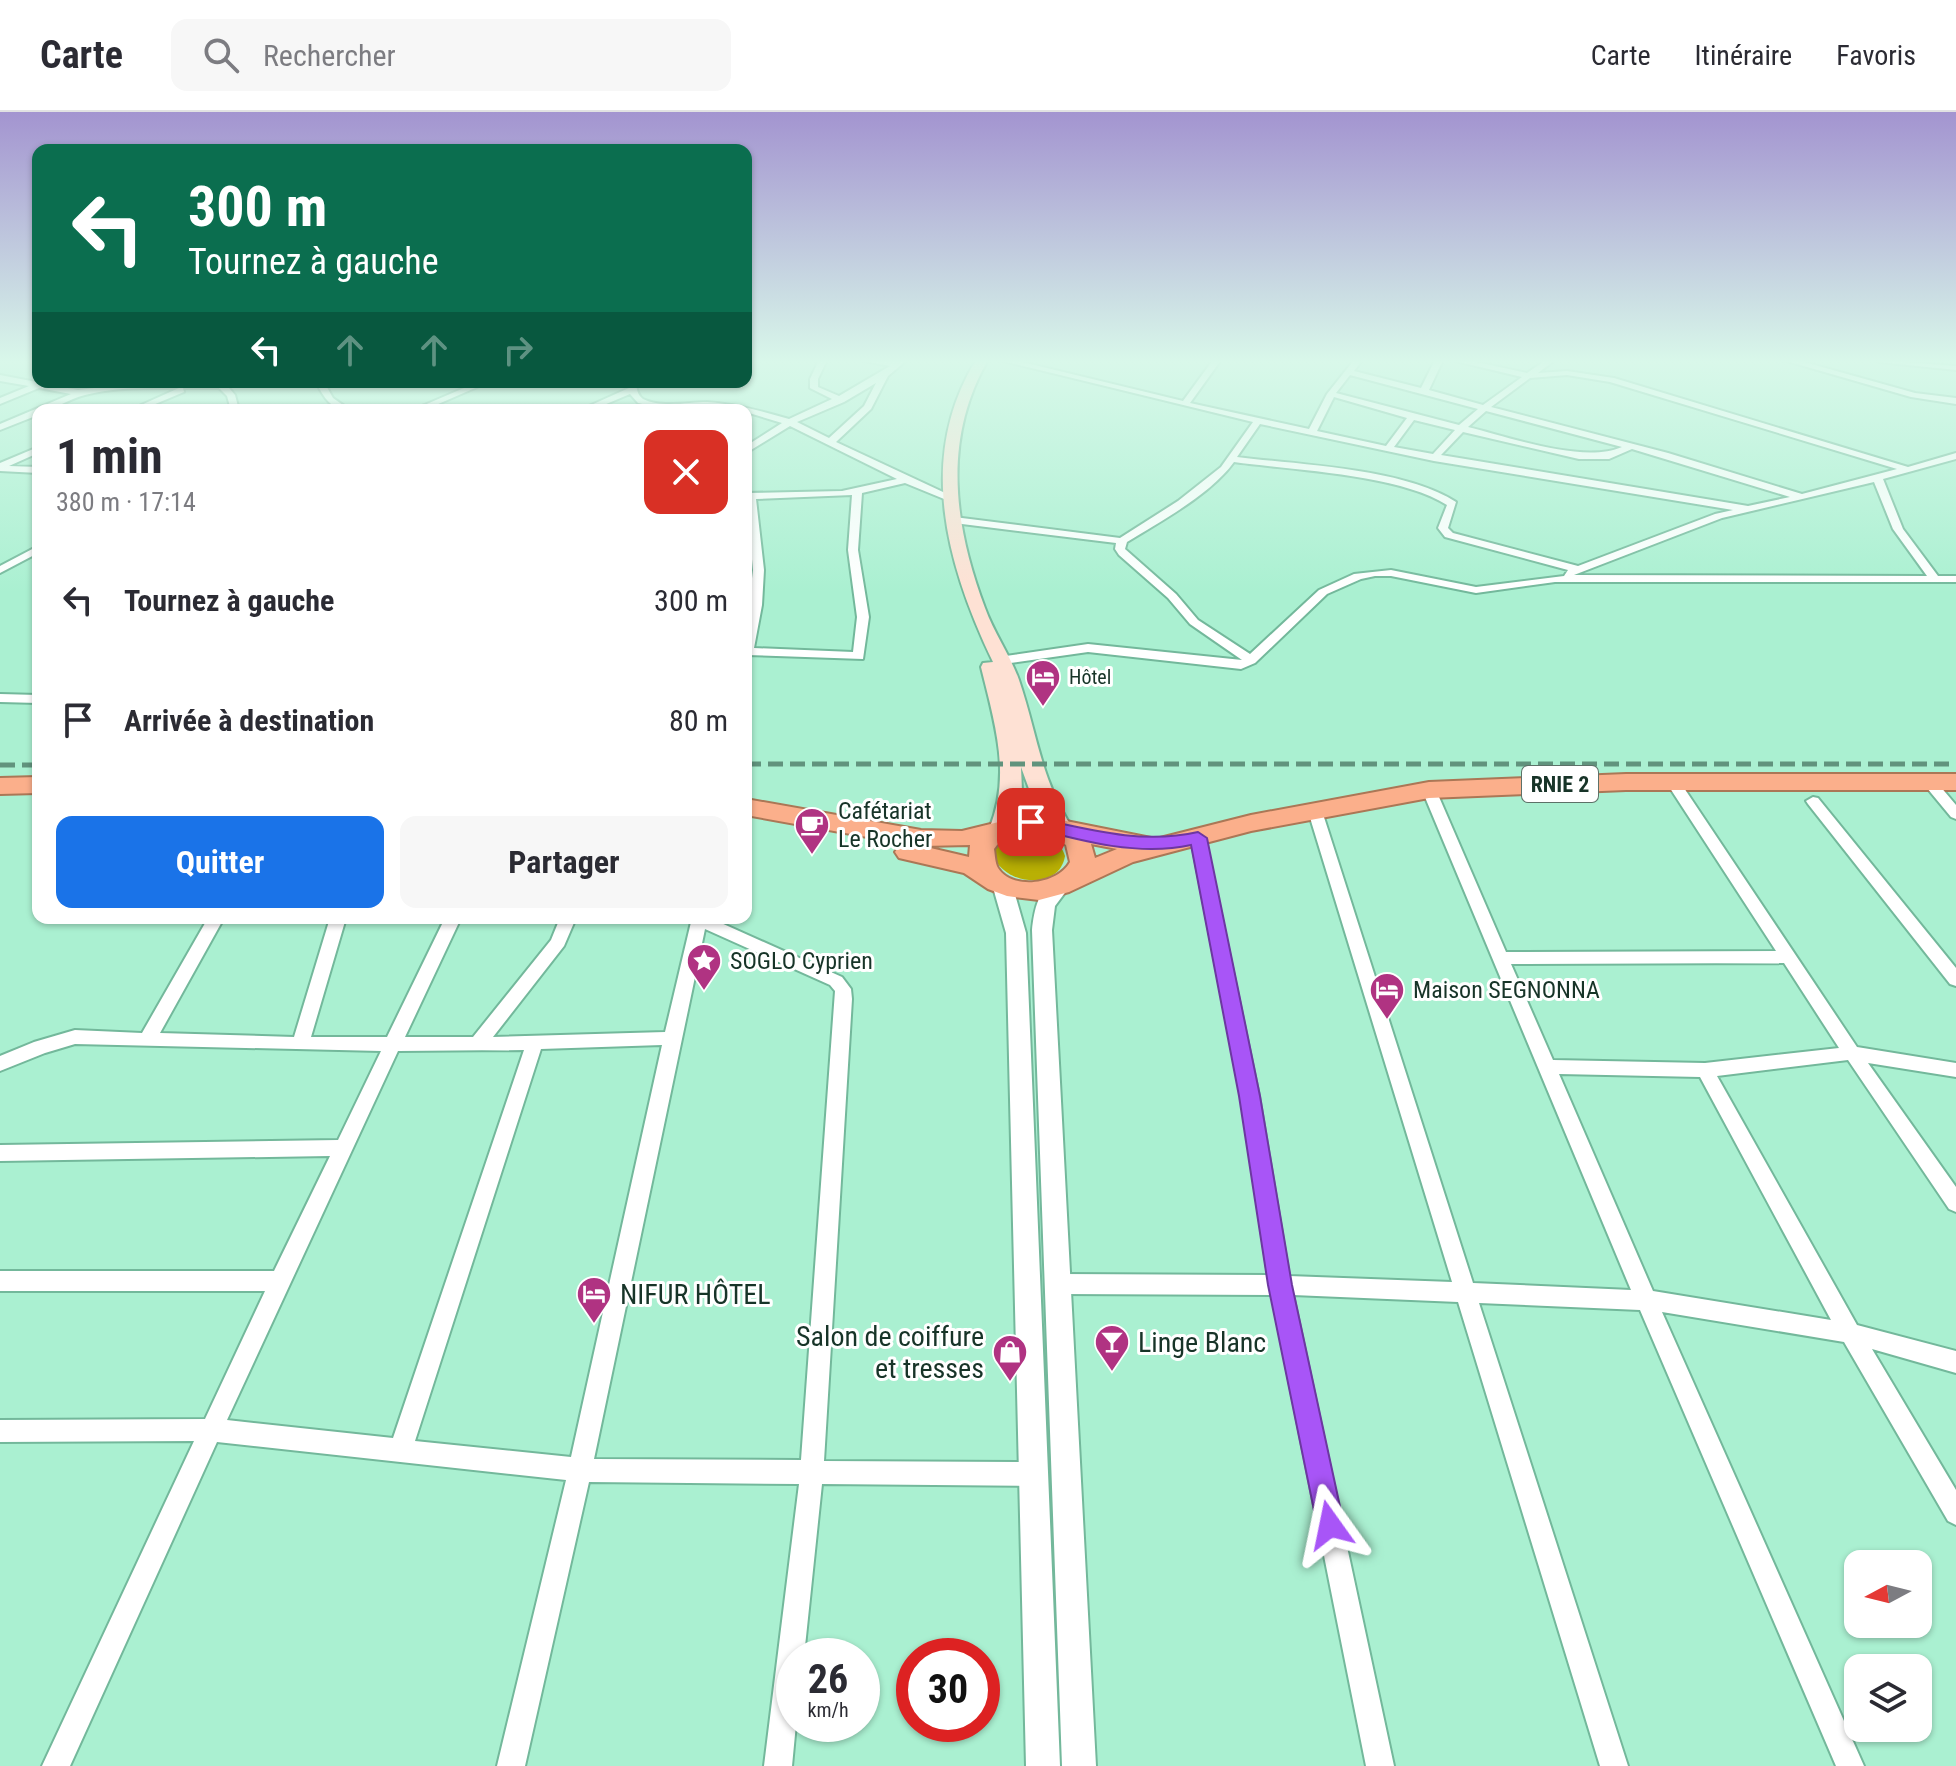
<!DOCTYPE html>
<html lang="fr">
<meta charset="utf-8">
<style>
:root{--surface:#fff;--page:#f7f7f7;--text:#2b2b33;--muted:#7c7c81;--line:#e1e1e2;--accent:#1a73e8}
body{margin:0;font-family:"Roboto Condensed",sans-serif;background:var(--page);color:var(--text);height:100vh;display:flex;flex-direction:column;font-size:30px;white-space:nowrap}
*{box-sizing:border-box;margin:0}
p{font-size:26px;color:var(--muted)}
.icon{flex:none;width:44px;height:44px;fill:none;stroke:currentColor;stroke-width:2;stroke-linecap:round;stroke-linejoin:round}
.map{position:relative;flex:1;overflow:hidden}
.drawer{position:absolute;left:32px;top:292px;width:720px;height:520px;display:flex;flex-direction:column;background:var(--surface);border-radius:16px;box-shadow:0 2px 6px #0004}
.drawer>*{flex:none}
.guide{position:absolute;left:32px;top:32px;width:720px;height:244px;border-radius:16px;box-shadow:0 2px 6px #0004;background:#0b6e4f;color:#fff;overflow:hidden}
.needle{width:52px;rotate:263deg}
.controls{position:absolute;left:1844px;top:1438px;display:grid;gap:16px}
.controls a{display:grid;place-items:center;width:88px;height:88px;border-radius:16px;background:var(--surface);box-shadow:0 2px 6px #0004;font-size:40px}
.speed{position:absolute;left:776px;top:1526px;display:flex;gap:16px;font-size:40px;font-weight:700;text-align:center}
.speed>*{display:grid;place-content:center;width:104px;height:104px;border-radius:50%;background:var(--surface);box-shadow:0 2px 6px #0004;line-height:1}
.speed small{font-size:20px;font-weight:400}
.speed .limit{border:12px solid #d22;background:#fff;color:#111}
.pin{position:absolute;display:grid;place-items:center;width:68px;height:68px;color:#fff;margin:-34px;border-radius:16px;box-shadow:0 4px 12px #0006}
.me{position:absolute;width:88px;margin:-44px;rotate:348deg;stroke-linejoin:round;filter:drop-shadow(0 0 6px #0008)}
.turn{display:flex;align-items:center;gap:28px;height:168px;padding:0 24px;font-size:36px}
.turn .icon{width:104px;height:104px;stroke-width:2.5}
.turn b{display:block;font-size:56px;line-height:68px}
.lanes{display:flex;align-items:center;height:76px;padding:0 24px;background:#0003;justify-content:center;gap:40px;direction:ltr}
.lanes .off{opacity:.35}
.round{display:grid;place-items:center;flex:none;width:84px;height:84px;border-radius:16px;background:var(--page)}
.summary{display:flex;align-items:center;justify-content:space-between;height:136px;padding:0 24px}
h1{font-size:48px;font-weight:700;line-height:60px}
.button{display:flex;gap:16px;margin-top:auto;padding:16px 24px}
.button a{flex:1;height:92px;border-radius:16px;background:var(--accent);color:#fff;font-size:32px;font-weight:700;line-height:92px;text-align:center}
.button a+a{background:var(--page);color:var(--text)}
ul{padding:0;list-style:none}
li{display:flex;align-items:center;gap:24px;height:120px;padding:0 24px}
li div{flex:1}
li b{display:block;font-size:30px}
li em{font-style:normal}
header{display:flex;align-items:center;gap:48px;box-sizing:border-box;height:112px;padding:0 40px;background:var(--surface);border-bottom:2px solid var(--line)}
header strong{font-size:38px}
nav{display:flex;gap:44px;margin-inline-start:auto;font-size:28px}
.search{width:560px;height:72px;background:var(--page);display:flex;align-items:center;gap:20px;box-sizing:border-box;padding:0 28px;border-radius:16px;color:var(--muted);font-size:30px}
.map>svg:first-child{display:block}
.green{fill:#b9b004}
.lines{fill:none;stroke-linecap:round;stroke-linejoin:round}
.minor-casing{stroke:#73b89b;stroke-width:4}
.tertiary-casing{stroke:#73b89b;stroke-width:4}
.secondary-casing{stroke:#73b89b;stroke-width:4}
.trunk-casing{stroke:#ab7756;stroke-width:4}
.minor{fill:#fff;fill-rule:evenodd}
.tertiary{fill:#fff;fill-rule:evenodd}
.secondary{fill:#fee1d4;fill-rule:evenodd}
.trunk{fill:#fbaf8b;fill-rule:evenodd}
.rail{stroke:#61937d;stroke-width:5;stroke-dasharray:15 7;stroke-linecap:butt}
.route{fill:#a855f7;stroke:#6d37a1;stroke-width:2}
.labels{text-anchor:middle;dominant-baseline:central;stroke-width:6;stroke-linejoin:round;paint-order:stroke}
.far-poi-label{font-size:20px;fill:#173428;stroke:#fff;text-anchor:start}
.shield{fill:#fff;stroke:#5d7168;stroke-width:2}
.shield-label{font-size:22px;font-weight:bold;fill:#173428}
.poi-label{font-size:24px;fill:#173428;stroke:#fff;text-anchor:start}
.near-poi-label{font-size:28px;fill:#173428;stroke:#fff;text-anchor:start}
</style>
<header>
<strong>Carte</strong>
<div class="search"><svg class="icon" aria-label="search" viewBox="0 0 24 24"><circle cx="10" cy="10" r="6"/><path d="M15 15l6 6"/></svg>Rechercher</div>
<nav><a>Carte</a><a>Itinéraire</a><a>Favoris</a></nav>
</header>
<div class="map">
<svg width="1956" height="1654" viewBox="0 0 1956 1654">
<rect width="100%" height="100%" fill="#aaf0d1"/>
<path class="green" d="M1031 721C1047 723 1060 728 1065 744 1059 780 1003 773 993 743 998 725 1014 721 1031 721Z"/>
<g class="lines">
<defs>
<path id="minor" d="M819 248H827L818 267V275L839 284 890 254 859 248 895 250 907 248 888 264 871 297 836 330 958 387 949 389 905 371 862 381 858 438 869 505 863 547 746 543V516L753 458 746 381 842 379 897 367 790 314 746 341V334L782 311 746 300V298L661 296 638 291 630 282 592 298H580L629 276 627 270H635C637 276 637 283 643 287 661 296 689 290 707 290 736 292 762 299 789 307L832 287 810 276V267ZM876 271 864 294 829 326 797 310 844 290ZM852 383 848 438 857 505 853 540 754 536 762 493 764 458 756 387Z
M999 248H1014L1183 289 1213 248H1221L1190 291 1309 317 1327 282 1354 248H1362L1354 259 1421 276 1435 248H1443L1429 278 1483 293 1522 265 1451 248H1467L1527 261 1546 248H1555L1538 261 1567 259 1614 266 1908 355 1956 341V347L1883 367 1903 417 1938 464H1956V470H1555L1476 481 1391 464H1375L1361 467 1327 482 1255 551 1241 557 1088 540 1003 552 997 548 999 545 1088 532 1242 548 1190 512 1168 486 1119 443 1115 437 1116 431 954 411 949 408 954 405 1120 426 1178 389 1221 355 1253 310ZM1350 263 1478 297 1459 313 1336 281ZM1567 263 1610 270 1897 357 1802 382 1668 341 1491 295 1530 266ZM1334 285 1407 306 1386 334 1317 319ZM1486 299 1622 335C1583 352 1509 325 1468 315ZM1414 308 1455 318 1433 342 1394 335ZM1260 312 1434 349 1733 398 1715 402 1578 454 1453 421 1448 416 1456 390C1403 356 1300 353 1237 345ZM1463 320 1579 347H1609L1632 337 1790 385 1748 394 1441 343ZM1234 350C1291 358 1399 362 1447 393L1438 416 1445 425 1568 458 1564 464 1476 475 1391 458 1354 462 1319 478 1250 542 1198 508 1176 482 1125 437 1127 430C1161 409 1210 383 1234 350ZM1874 370 1893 417 1927 464 1574 463 1722 406Z
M1783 248H1797L1915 281 1956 286V292L1911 285Z
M1875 248 1956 254V258L1879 250Z
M0 263 78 278 136 271 224 270 235 283 239 298H231L227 284 219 276H183L184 280 141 298H130L179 276C148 276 115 275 85 283 68 287 56 298 38 298V303L0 318V312L71 282 39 276 0 292V286L29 274 0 269Z
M316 270H324L333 286 350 298C331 298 324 286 316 270Z
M478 270H489L429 296 422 294Z
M38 335V341L9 354 38 355V361L0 359V351Z
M38 434V441L0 461V454Z
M0 582 38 583V591L0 590Z
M1673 666 1678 667 1857 935 1956 951V965L1868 951 1956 1075V1100L1949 1097 1848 948 1717 964 1857 1213 1956 1239V1261L1872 1237 1956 1378V1413L1948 1409 1844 1230 1662 1200 1864 1654H1836L1640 1198 1479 1191 1628 1654H1600L1458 1190 1293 1183 1394 1654H1366L1272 1183 1060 1182 1053 1179 1050 1172 1053 1165 1060 1162 1268 1163 1241 984 1191 726 1198 721 1205 726 1259 984 1289 1164 1452 1170 1308 699 1315 694 1322 699 1473 1171 1631 1178 1422 678 1429 674 1436 678 1506 840 1776 839 1666 670ZM1784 851 1839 936 1705 951 1553 948 1511 852ZM1559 962 1700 965 1831 1208 1653 1179Z
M1929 666 1934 667 1956 693V707L1951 705 1922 670Z
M1813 685 1818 686 1956 856V874L1950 872 1808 692 1806 689Z
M208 806H224L160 921 294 925 330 806H346L311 925H387L445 806H461L405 925H473L551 828 560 806H576L564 834 493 925 665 920 692 806H710L842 865 851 877 852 887 824 1349 1032 1350 1040 1354 1044 1362 1040 1370 1032 1374 822 1372 804 1544H794V1612H796L792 1654H764L799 1372 589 1370 525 1654H497L566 1368 217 1330 70 1654H42L194 1329 0 1330V1308L205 1307 265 1179H0V1159H274L330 1044 0 1049V1033L338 1028 381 939 75 932 45 941 0 959V944L34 930 75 918 142 921ZM705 817 830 873 835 879 801 1348 594 1347ZM662 933 571 1345 415 1329 541 937ZM524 938 393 1326 227 1308 398 939Z"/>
<path id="tertiary" d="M1002 765 1012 772 1026 821 1060 1654H1026L1006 821 992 772Z
M1060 767 1070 774 1055 794 1052 818 1096 1654H1062L1032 818C1034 799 1038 774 1060 767Z"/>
<path id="secondary" d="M976 248H988C942 327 954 414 985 496 994 521 1010 543 1019 568 1038 624 1040 666 1073 717L1070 722H1054L1032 685 1021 655 1022 679 1011 717 1008 722H992L989 717C1012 663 994 609 981 555L983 551 993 550C947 454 916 346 976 248Z"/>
<path id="trunk" d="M1626 662H1956V678H1626L1429 686 1251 719 1133 750 1069 780 1039 788 1007 784 988 777 964 761 899 746 895 740 899 734 906 732 746 703V687L921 718 962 719 1031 702 1156 727 1251 703 1429 670ZM1031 718 1049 721 1066 733 1070 750C1058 772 1013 779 998 756 995 751 995 743 994 737 1003 724 1015 719 1031 718ZM1091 732 1117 737 1095 746ZM970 733 969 745 922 734Z
M38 665V681L0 682V666Z"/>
</defs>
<use href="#minor" class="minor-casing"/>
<use href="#tertiary" class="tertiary-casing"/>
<use href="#secondary" class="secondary-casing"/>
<use href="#trunk" class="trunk-casing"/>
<use href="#minor" class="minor"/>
<use href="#tertiary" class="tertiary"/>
<use href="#secondary" class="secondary"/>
<use href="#trunk" class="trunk"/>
<path class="rail" d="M746 652H1956
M0 653H38"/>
</g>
<linearGradient id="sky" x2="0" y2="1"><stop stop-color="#a394d0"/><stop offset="0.52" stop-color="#d9f8ea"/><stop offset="1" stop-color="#d9f8ea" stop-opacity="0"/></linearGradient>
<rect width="1956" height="480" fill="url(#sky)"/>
<path class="route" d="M1031 705C1087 717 1141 733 1198 720L1207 726 1260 984 1292 1173 1344 1413 1340 1423 1330 1427 1321 1423 1317 1413 1268 1173 1239 984 1191 733C1137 745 1078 728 1025 714L1023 710Z"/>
<defs>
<symbol id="hotel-pin" viewBox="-11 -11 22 30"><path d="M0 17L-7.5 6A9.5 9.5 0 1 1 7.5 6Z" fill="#b03382" stroke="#fff"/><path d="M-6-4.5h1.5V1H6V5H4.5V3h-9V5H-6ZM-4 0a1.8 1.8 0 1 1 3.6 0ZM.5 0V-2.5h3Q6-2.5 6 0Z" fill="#fff"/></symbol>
<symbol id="cafe-pin" viewBox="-11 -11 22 30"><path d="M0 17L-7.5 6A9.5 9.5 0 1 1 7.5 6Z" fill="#b03382" stroke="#fff"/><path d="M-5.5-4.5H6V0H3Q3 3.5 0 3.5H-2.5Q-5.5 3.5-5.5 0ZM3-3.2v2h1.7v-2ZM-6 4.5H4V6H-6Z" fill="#fff"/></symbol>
<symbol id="sight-pin" viewBox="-11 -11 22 30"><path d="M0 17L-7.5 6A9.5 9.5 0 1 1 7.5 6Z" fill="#b03382" stroke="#fff"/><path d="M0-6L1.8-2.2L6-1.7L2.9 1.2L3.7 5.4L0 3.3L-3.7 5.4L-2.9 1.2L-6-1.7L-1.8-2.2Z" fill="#fff"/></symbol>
<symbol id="bar-pin" viewBox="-11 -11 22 30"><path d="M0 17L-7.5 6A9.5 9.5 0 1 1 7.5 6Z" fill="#b03382" stroke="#fff"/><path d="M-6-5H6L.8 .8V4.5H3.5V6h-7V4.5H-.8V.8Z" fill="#fff"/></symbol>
<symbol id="shop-pin" viewBox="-11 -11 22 30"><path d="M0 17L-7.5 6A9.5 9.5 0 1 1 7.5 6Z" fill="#b03382" stroke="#fff"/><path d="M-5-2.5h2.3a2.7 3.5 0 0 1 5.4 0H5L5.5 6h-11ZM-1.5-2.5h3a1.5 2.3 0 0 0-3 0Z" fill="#fff"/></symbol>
</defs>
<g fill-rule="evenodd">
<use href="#hotel-pin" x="1023" y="545" width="40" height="54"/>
<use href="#cafe-pin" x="792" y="693" width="40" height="54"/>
<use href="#sight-pin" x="684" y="829" width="40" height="54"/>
<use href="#hotel-pin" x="1367" y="858" width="40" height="54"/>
<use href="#hotel-pin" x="574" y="1162" width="40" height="54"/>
<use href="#bar-pin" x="1092" y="1210" width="40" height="54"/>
<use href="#shop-pin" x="990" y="1220" width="40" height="54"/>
</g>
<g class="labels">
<g class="far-poi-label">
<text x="1069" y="565">Hôtel</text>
</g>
<rect class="shield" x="1522" y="654" width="76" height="36" rx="6"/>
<g class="shield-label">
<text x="1560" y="672">RNIE 2</text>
</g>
<g class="poi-label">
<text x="838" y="699">Cafétariat<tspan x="838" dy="28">Le Rocher</tspan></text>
<text x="730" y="849">SOGLO Cyprien</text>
<text x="1413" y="878">Maison SEGNONNA</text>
</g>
<g class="near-poi-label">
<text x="620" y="1182">NIFUR HÔTEL</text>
<text x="984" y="1224" text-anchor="end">Salon de coiffure<tspan x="984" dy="32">et tresses</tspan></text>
<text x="1138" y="1230">Linge Blanc</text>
</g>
</g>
</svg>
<div class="controls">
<a><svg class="needle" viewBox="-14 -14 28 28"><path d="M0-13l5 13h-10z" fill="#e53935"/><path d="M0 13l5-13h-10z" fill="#7c7c81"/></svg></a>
<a><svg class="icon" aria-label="layers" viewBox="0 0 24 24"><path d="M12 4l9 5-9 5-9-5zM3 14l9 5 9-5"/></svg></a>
</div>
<div class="speed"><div>26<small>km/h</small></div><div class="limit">30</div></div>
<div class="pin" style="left:1031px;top:710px;background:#d93025"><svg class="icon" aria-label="arrive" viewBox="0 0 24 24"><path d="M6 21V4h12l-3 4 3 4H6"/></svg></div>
<svg class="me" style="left:1330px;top:1413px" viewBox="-20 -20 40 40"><path d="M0-17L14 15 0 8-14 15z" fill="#a855f7" stroke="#fff" stroke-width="4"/></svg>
<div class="guide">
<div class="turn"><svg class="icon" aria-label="left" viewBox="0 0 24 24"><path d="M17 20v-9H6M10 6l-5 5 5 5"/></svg><div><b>300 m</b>Tournez à gauche</div></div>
<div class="lanes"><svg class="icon" aria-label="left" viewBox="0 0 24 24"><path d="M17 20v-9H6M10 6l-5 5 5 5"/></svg><svg class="icon off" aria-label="ahead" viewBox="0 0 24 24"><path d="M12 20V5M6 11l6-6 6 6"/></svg><svg class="icon off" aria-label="ahead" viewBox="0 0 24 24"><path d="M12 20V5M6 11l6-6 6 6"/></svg><svg class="icon off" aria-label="right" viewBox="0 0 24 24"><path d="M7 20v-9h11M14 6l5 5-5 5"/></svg></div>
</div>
<section class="drawer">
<div class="summary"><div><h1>1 min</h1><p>380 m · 17:14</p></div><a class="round" style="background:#d93025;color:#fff"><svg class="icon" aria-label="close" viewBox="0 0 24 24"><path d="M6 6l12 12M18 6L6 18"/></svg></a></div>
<ul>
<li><svg class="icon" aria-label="left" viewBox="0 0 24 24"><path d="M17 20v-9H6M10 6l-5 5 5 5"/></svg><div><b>Tournez à gauche</b></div><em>300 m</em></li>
<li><svg class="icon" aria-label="arrive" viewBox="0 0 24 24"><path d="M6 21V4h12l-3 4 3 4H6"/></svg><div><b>Arrivée à destination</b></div><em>80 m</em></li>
</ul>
<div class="button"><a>Quitter</a><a>Partager</a></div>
</section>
</div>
